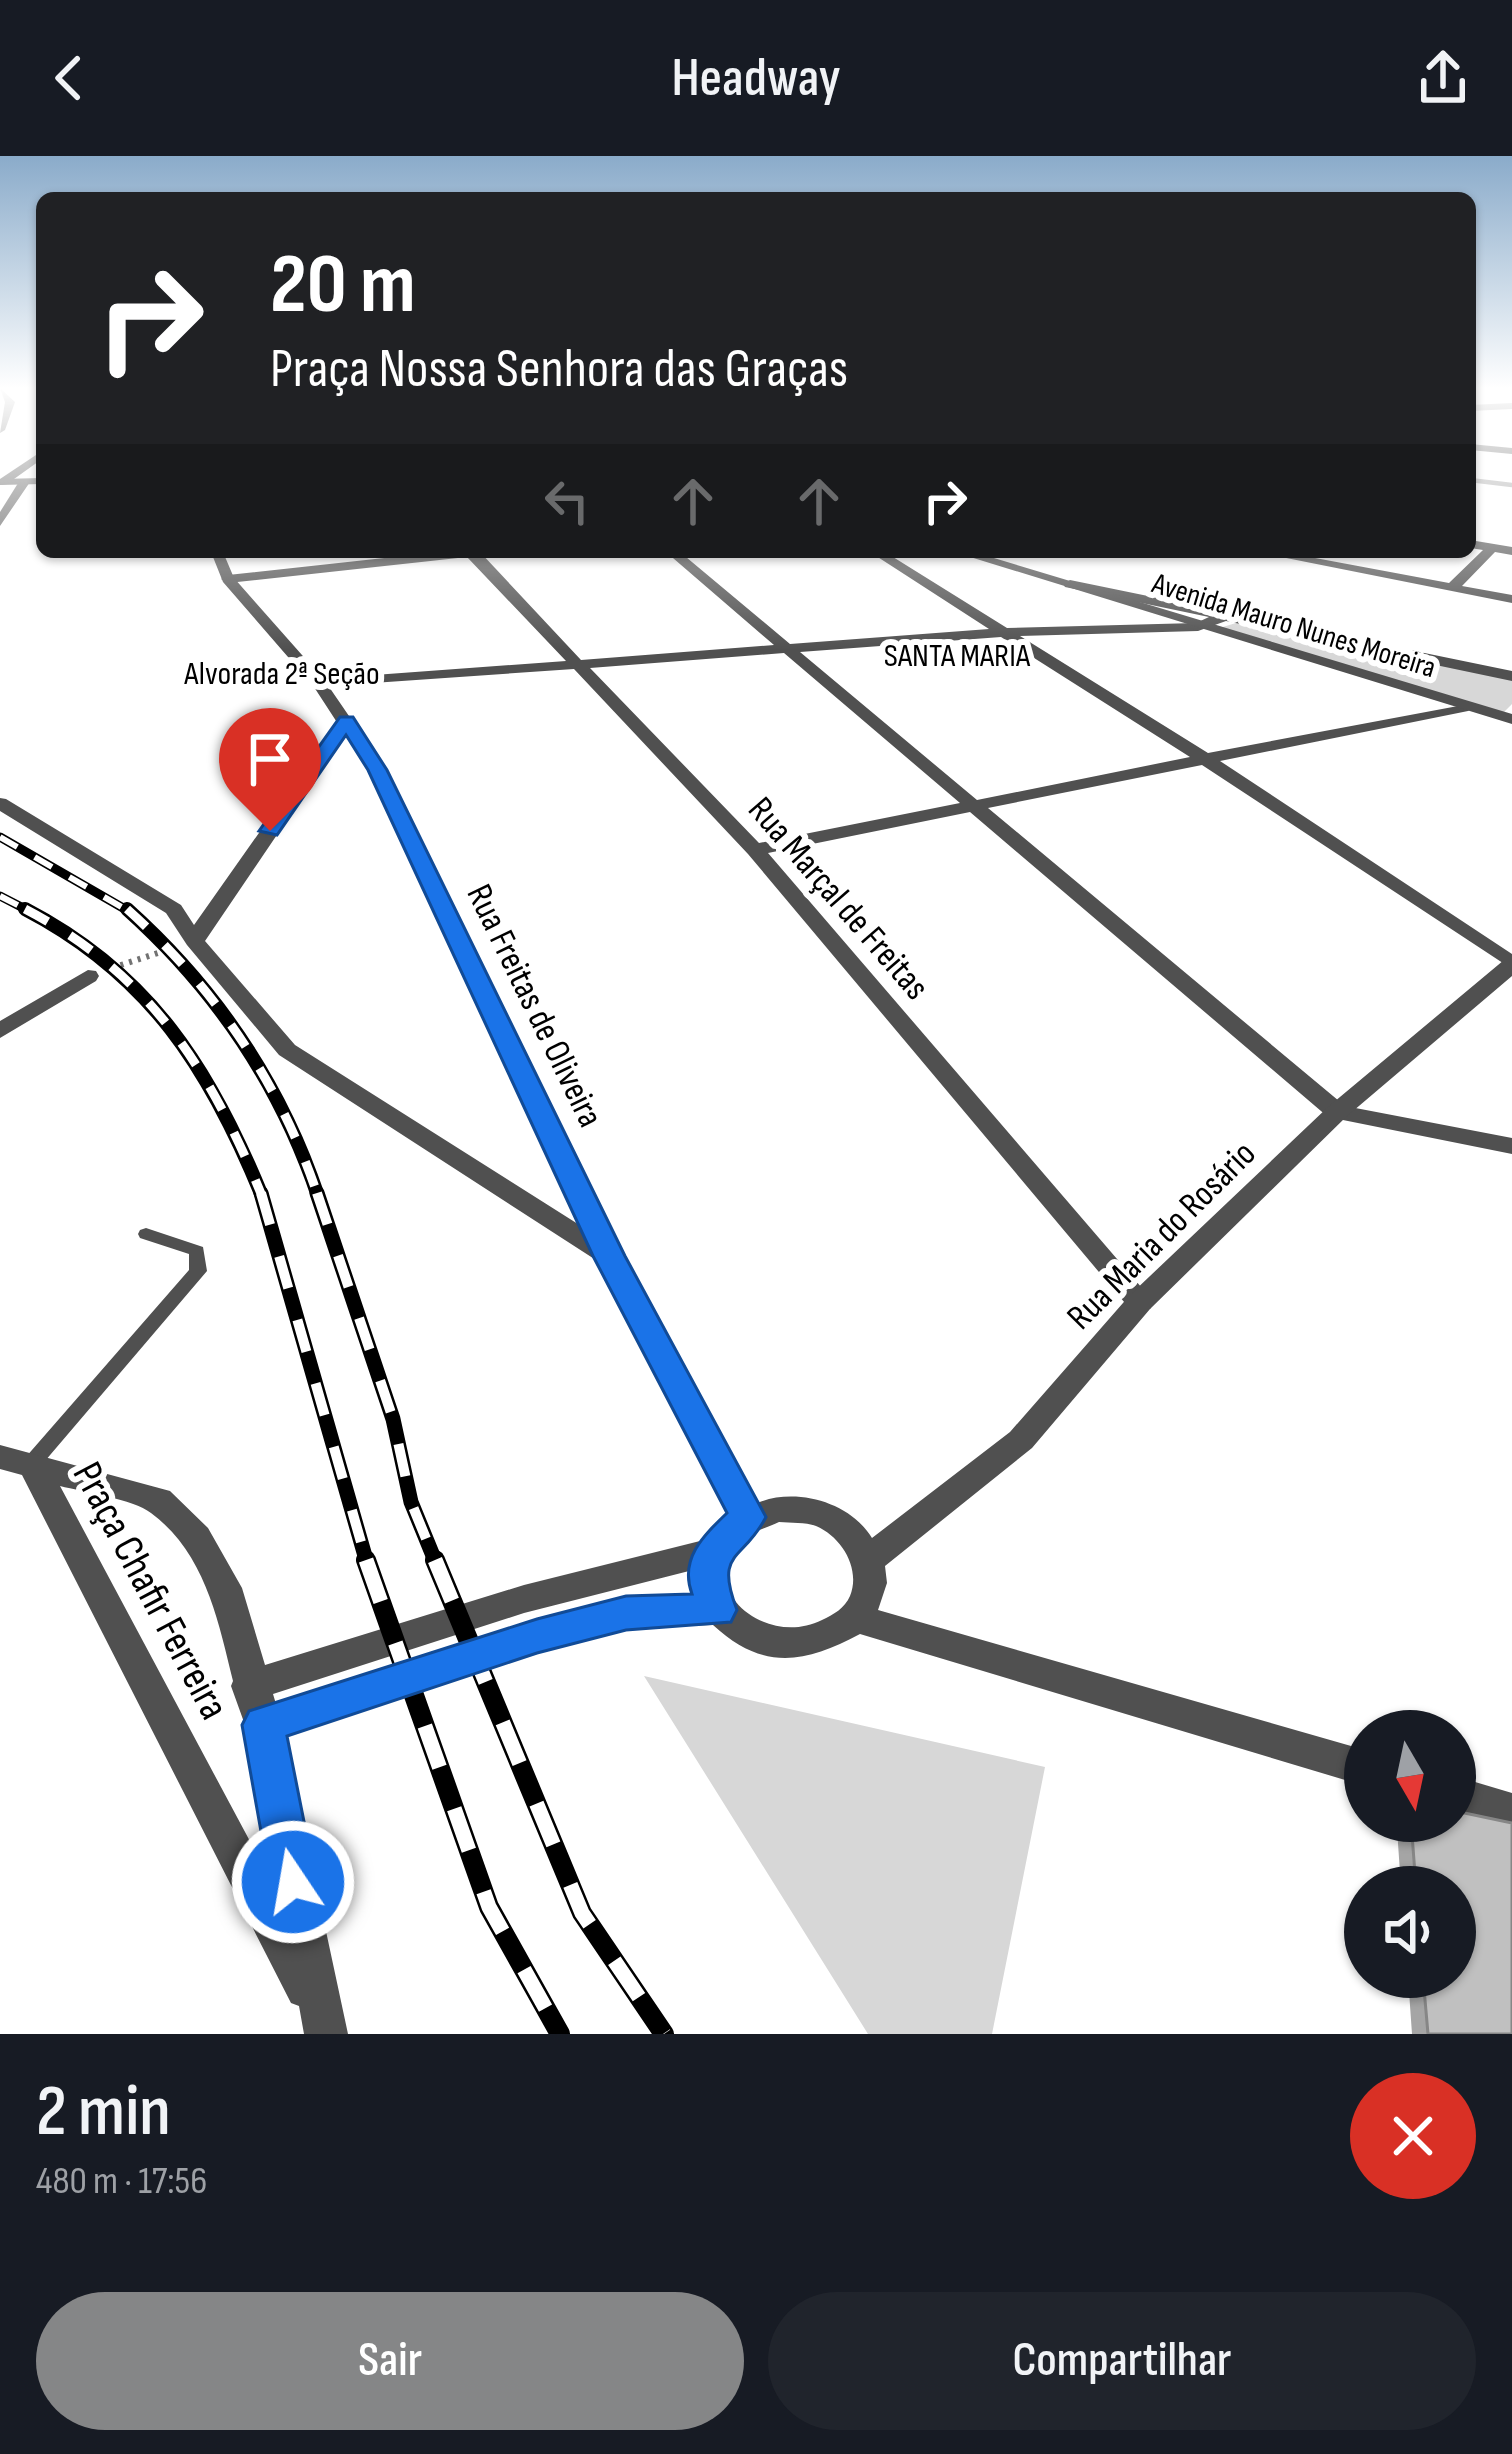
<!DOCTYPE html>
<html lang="pt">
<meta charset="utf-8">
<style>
:root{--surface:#171b24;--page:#20242c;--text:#f1f3f6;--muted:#9ea1a6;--accent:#858687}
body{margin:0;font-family:"Sofia Sans Condensed",sans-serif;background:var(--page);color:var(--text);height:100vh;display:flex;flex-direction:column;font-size:45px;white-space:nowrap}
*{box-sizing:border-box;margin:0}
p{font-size:39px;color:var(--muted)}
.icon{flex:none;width:66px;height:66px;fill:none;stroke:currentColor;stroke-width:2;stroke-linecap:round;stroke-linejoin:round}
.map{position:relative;height:1878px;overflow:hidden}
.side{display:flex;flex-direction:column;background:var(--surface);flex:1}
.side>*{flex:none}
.top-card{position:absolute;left:36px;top:36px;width:1440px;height:366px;border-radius:18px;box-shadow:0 3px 9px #0004;background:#202124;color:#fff;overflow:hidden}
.needle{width:78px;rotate:171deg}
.buttons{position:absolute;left:1344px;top:1554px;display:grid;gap:24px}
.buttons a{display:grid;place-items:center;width:132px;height:132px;border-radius:50%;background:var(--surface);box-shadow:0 3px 9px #0004;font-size:60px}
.pin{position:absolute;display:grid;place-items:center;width:102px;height:102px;color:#fff;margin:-123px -51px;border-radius:50% 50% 50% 0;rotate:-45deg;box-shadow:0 0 12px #0007}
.pin .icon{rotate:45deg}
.me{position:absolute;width:132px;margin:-66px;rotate:348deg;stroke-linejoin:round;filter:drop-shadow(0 0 9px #0008)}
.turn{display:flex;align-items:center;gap:42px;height:252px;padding:0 36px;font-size:54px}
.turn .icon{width:156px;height:156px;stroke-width:2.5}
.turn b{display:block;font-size:84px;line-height:102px}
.lanes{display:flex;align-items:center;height:114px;padding:0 36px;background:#0003;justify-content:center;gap:60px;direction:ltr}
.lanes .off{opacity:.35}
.round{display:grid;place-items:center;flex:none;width:126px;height:126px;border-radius:63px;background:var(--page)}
.headline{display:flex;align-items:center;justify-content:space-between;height:204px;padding:0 36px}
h1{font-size:72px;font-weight:600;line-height:90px}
.cta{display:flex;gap:24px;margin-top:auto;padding:24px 36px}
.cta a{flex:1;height:138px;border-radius:72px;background:var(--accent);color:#fff;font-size:48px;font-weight:600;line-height:138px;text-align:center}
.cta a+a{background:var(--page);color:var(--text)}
header{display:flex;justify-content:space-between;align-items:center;height:156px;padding:0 36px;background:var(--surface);font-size:54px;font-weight:600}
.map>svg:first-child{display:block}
.green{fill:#d7d7d7}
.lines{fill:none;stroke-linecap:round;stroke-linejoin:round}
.stream{stroke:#9e9e9e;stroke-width:4.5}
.path{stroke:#727272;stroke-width:6;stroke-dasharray:3 6;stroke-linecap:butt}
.service{fill:#505050;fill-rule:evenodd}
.minor{fill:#505050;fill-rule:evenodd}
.tertiary{fill:#505050;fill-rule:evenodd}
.rail-far3-casing{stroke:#000;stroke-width:9}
.rail-far2-casing{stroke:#000;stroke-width:14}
.rail-far1-casing{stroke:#000;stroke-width:15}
.rail-casing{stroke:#000;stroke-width:20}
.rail-far3{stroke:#fff;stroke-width:6;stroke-dasharray:20;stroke-linecap:butt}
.rail-far2{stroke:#fff;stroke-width:9;stroke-dasharray:26;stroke-linecap:butt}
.rail-far1{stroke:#fff;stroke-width:10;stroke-dasharray:33;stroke-linecap:butt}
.rail{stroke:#fff;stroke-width:15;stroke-dasharray:44;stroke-linecap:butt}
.wall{fill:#a5a5a5}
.building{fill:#c0c0c0;stroke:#868686;stroke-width:3}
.route{fill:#1a73e8;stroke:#114b97;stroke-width:3}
.labels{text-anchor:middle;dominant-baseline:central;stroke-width:12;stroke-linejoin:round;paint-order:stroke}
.far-street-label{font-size:30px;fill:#000;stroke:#fff}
.far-neighbourhood-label{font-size:33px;fill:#000;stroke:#fff}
.street-label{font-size:36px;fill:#000;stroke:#fff}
.near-street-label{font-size:42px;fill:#000;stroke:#fff}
</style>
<header><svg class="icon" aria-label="back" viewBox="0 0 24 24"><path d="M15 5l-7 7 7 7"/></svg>Headway<svg class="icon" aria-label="share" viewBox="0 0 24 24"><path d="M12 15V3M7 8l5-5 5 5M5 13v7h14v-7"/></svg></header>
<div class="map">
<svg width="1512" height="1878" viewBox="0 0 1512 1878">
<rect width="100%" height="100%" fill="#fff"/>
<path class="green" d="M1236 467 1512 524V548L1503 557 1216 473Z
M644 1520 1045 1611 992 1878H868Z"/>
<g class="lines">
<path class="stream" d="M1470 324 1512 329"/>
<path class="path" d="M112 812 173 792"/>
<path class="service" d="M146 1072 203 1091 207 1115 39 1312 32 1315 25 1312 22 1307 25 1302 189 1114V1098L140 1082 138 1078 140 1074Z"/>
<path class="minor" d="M0 232 15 246 5 274 0 277 5 246Z
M1512 247V253L1470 255V249Z
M1470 288 1512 292V298L1470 294Z
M42 295V303L7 328 0 329V323Z
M20 324 30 326 0 370V356Z
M1470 384 1512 391V399L1495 396 1462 430 1512 439V447L1256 396H1283L1449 427 1483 394 1470 392Z
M439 396H480L581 504 774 489 666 396H680L790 488 989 473 870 396H885L1007 472 1196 467 1209 461 1065 431 1063 428 1070 424 1512 515V525L1226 465 1198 475 1020 480 1208 597 1474 547 1476 550 1468 555 1220 605 1512 798V813L1202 609 988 652 1345 950 1512 982V998L1328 961 970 656 768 697 1154 1146 1150 1153H1130L748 698 574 513 315 531V525L320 523 566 505 467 401 228 427 221 423 228 419ZM1001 481 1190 601 977 644 800 496ZM784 497 960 647 759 687 590 512Z
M340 562 354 565 205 785 295 889 619 1094 623 1100 619 1106H599L279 899 187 789 166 757 0 655V642L6 643 181 749 194 769Z
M88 814 96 815 99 820 96 825 0 882V865Z"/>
<path class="tertiary" d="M42 322V328L0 329V323Z
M211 396H223L234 422 325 525 386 614 623 1100 757 1347C796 1331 850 1346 872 1382L1010 1276 1130 1139 1328 951 1504 804 1512 803V820L1346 961 1150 1153 1032 1292 885 1410 887 1427 878 1454 1365 1594V1630L860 1478C804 1508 763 1515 713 1469L626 1472 537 1495 284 1579 348 1878H304L299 1850 291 1847 22 1319 0 1313V1289L170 1335 208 1372 242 1432 265 1509 524 1429 704 1384 721 1363 731 1359 595 1100 368 614 314 531 223 426ZM60 1330C84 1336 133 1343 151 1357 205 1397 218 1464 233 1525L231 1530 245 1569 276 1734ZM779 1366C791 1367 805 1366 816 1370 842 1381 861 1413 850 1440 845 1452 833 1459 822 1464 762 1494 689 1425 745 1382 754 1375 769 1371 779 1366ZM693 1414 692 1427 697 1440 626 1442 537 1465 276 1548 273 1538 524 1457Z
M954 396H974L1512 558V568Z
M1455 1620 1512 1637V1673L1455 1656Z"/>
<defs>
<path id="rail-far3" d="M0 681 130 756
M0 740 31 756"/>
<path id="rail-far2" d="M25 753C150 818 210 913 262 1040
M127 753C215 832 280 927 318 1040"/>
<path id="rail-far1" d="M261 1037 367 1407
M317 1037 393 1263 411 1346 436 1407"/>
<path id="rail" d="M366 1404 489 1751 560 1878
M435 1404 582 1757 664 1878"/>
</defs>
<use href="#rail-far3" class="rail-far3-casing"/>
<use href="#rail-far2" class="rail-far2-casing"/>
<use href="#rail-far1" class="rail-far1-casing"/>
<use href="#rail" class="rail-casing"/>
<use href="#rail-far3" class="rail-far3"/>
<use href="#rail-far2" class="rail-far2"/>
<use href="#rail-far1" class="rail-far1"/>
<use href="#rail" class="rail"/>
</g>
<path class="wall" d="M1401 1665H1455L1512 1878H1412L1408 1821H1455V1731H1401L1397 1673Z"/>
<path class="building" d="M1455 1655 1512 1667V1878H1428L1423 1821H1455V1731H1416L1411 1665H1455Z"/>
<linearGradient id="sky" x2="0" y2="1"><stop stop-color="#8aabca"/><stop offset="0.47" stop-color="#fff"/><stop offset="1" stop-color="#fff" stop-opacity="0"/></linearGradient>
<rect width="1512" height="494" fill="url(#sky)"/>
<path class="route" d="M340 561H353L387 614 625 1100 766 1361C743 1406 714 1394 737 1454L731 1466 626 1474 537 1497 287 1580 316 1726 309 1742 293 1749 277 1742 270 1726 242 1569 249 1555 537 1463 626 1440 692 1438C679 1403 703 1380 727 1357L593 1100 368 614 346 579 277 679 259 675Z"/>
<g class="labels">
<g class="far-street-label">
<text transform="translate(1294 470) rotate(17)">Avenida Mauro Nunes Moreira</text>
</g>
<g class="far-neighbourhood-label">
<text x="957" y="500">SANTA MARIA</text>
<text x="282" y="518">Alvorada 2ª Seção</text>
</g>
<g class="street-label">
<text transform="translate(838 743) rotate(49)">Rua Marçal de Freitas</text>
<text transform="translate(534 850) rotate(64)">Rua Freitas de Oliveira</text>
<text transform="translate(1162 1080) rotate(-45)">Rua Maria do Rosário</text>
</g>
<g class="near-street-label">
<text transform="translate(150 1435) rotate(62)">Praça Chafir Ferreira</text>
</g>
</g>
</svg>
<div class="buttons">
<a><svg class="needle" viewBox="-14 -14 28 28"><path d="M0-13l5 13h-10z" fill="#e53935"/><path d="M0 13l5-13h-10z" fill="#9ea1a6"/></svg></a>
<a><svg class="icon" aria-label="sound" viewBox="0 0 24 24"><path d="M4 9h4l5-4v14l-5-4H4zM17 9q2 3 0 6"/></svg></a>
</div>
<div class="pin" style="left:270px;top:675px;background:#d93025"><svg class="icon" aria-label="arrive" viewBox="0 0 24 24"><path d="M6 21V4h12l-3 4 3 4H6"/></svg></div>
<svg class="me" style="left:293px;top:1726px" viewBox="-20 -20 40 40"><circle r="17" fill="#1a73e8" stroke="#fff" stroke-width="3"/><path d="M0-11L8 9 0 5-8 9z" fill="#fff"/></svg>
<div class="top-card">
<div class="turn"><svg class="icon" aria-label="right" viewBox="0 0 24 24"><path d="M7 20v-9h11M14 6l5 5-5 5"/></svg><div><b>20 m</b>Praça Nossa Senhora das Graças</div></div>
<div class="lanes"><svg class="icon off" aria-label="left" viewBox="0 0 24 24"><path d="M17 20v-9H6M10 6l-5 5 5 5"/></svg><svg class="icon off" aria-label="ahead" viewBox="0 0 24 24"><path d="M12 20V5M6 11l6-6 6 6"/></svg><svg class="icon off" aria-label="ahead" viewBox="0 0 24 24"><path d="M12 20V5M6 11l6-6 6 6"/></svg><svg class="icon" aria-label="right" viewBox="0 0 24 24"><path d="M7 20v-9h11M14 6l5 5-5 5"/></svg></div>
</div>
</div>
<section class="side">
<div class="headline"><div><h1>2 min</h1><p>480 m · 17:56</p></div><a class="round" style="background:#d93025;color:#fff"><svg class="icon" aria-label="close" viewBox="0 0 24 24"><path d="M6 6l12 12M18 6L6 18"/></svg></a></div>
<div class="cta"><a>Sair</a><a>Compartilhar</a></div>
</section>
